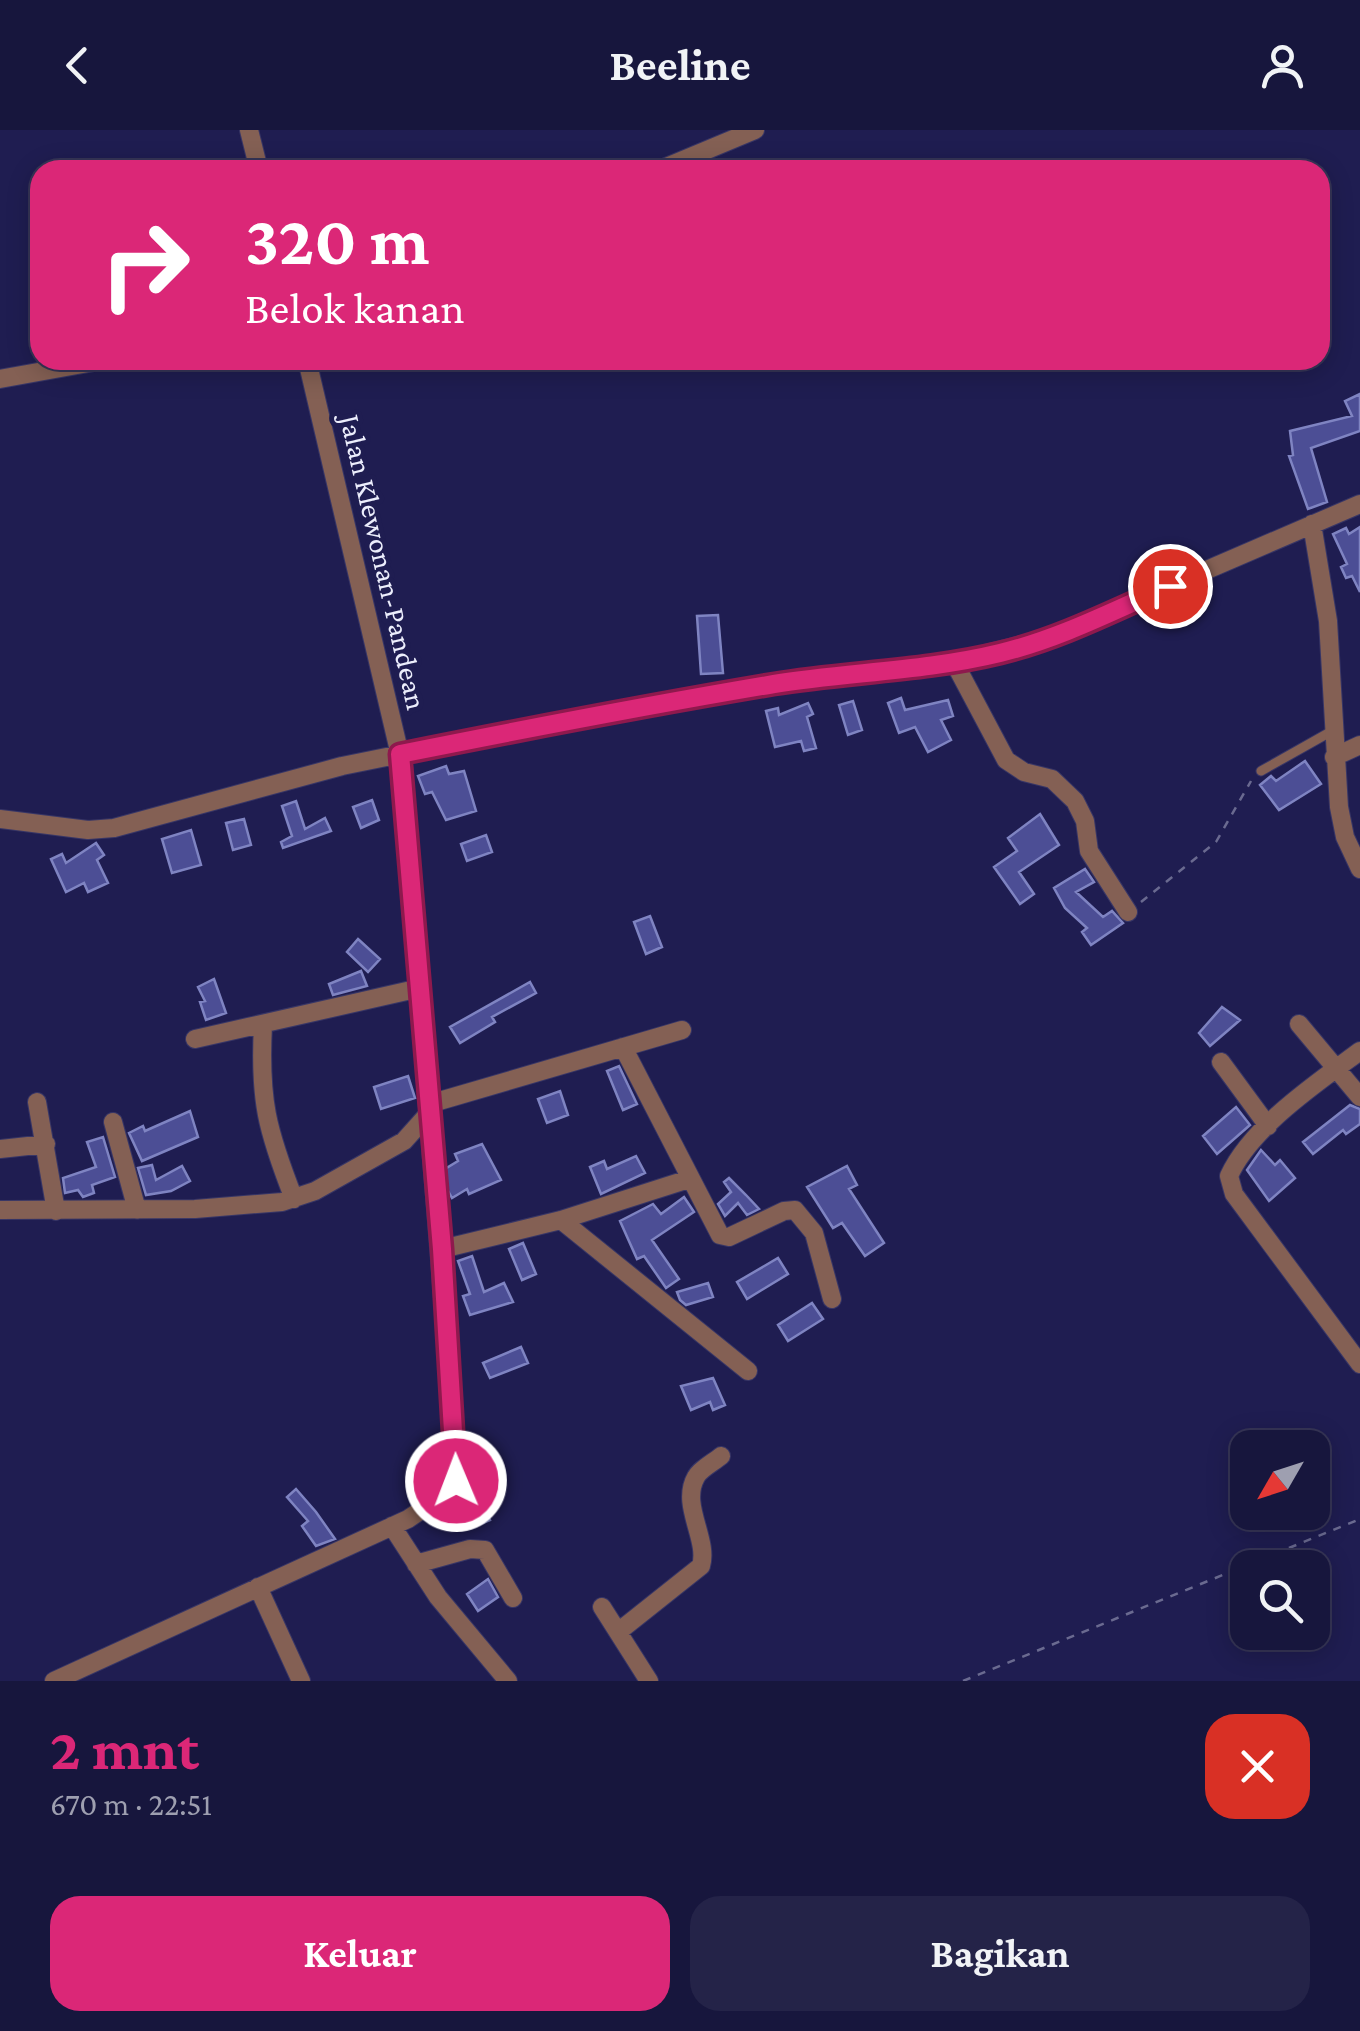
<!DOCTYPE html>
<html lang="id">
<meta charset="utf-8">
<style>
:root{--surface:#17163d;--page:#242348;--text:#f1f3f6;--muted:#9e9fb0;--line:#363557;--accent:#db2777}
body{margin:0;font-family:"Crimson Pro",serif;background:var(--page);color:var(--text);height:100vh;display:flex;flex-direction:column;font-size:38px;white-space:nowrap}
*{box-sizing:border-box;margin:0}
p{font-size:32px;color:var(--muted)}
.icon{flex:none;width:55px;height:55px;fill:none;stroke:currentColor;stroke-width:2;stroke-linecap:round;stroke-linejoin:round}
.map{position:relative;height:1551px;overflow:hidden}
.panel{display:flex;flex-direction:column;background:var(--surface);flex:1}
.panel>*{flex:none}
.guide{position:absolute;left:30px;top:30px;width:1300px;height:210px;border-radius:30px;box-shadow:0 5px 25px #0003,0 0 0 2px var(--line);background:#db2777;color:#fff;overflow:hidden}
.needle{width:65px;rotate:231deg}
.fabs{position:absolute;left:1230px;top:1300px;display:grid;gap:20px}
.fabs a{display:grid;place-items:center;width:100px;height:100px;border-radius:20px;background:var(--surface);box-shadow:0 5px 25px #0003,0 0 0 2px var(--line);font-size:50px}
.pin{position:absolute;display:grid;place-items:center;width:85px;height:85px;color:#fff;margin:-42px;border:5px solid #fff;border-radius:50%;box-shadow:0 2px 10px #0007}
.me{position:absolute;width:110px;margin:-55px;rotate:359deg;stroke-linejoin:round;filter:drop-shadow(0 0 8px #0008)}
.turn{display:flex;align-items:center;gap:35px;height:210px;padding:0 50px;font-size:45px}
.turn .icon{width:130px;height:130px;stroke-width:2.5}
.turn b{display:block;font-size:70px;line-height:85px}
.round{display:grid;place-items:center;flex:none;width:105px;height:105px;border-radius:30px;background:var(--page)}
.overview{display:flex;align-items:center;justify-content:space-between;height:170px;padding:0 50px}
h1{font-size:60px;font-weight:700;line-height:75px;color:var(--accent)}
.button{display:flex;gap:20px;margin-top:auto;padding:20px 50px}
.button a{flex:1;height:115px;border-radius:30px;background:var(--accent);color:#fff;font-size:40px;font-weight:700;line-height:115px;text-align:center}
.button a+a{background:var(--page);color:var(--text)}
header{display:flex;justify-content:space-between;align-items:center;height:130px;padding:0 50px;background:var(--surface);font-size:45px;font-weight:700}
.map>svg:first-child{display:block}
.building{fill:#4c4e95;stroke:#7f84c2;stroke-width:2.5}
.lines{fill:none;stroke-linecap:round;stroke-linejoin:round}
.service-casing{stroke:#383666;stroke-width:11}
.minor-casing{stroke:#383666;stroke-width:20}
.path{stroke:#6a6a90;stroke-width:2.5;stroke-dasharray:8 8;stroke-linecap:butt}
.service{stroke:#846054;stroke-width:9}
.minor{stroke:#846054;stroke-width:18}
.route-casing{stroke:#8e194d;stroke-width:25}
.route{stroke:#db2777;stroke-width:18}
.labels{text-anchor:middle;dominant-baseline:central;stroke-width:10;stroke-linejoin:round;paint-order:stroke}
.street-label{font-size:30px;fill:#eceefc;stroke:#1f1d51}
</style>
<header><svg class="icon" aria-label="back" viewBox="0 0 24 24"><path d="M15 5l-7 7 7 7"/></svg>Beeline<svg class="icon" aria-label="person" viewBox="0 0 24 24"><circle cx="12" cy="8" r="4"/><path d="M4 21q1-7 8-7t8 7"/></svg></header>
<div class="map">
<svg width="1360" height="1551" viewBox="0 0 1360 1551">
<rect width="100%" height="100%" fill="#1f1d51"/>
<path class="building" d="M1360 264V301L1311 318 1327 372 1308 379 1289 326 1293 325 1290 301 1352 286 1345 271Z
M1360 397V462L1352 446 1346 448 1341 437 1347 434 1333 404 1346 398 1349 404Z
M718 485 723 543 701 544 697 486Z
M901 568 905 580 948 570 953 586 941 590 951 610 928 622 915 597 899 603 888 573Z
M853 571 862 600 848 605 839 575Z
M808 573 813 584 807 587 816 618 804 621 801 611 775 617 766 581 778 578 779 585Z
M1305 631 1321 654 1279 680 1260 655 1271 646 1276 651Z
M446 636 449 644 464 641 476 681 446 690 432 662 425 664 418 646Z
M372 670 379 690 361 698 353 677Z
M296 671 305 699 325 688 331 701 283 718 281 712 292 706 282 676Z
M1040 684 1059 715 1019 742 1034 764 1020 774 994 737 1017 721 1008 708Z
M244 689 251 715 233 720 226 693Z
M191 700 201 735 172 743 162 709Z
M486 705 492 722 467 731 461 714Z
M96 713 104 725 97 730 108 753 88 762 84 753 66 762 51 729 62 724 66 733Z
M1085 739 1094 752 1076 762 1103 787 1112 781 1123 793 1091 815 1082 802 1087 798 1065 778 1054 758Z
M650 786 662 817 646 824 634 792Z
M358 809 380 829 368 842 347 822Z
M361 841 367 856 333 865 329 854Z
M214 849 226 883 206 890 200 872 205 871 198 857Z
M530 852 536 863 492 887 495 892 460 913 450 897Z
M1222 877 1240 890 1210 916 1199 903Z
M619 936 637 974 623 980 607 941Z
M408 946 415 968 381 979 374 957Z
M560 961 568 985 547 993 538 969Z
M1350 975 1360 979V994L1346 1004 1343 1000 1313 1024 1303 1012Z
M1236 977 1250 995 1217 1024 1203 1006Z
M190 981 198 1007 142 1031 129 1003 143 996 145 1001Z
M103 1007 115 1047 92 1055 94 1063 83 1067 78 1060 65 1063 63 1048 96 1037 87 1012Z
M482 1014 501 1050 469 1064 467 1059 452 1068 447 1059 445 1039 458 1031 455 1024Z
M1261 1020 1275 1035 1280 1030 1295 1048 1269 1071 1247 1040Z
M636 1026 645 1043 601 1064 590 1037 604 1031 607 1039Z
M152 1035 156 1050 182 1036 190 1051 171 1061 146 1065 138 1038Z
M847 1036 857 1055 849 1059 884 1113 865 1126 842 1093 833 1098 807 1057Z
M729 1048 746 1065 759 1079 747 1085 738 1073 725 1086 718 1074 731 1062 724 1052Z
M684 1067 694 1082 652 1110 679 1149 666 1158 644 1126 637 1129 620 1091 653 1074 661 1084Z
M523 1113 536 1144 522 1150 509 1119Z
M472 1126 484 1162 504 1153 513 1172 470 1185 463 1166 470 1164 458 1131Z
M778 1128 788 1144 747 1169 737 1152Z
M708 1153 713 1167 686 1175 680 1170 677 1162Z
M812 1173 823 1189 788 1211 778 1195Z
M521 1217 528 1233 490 1248 483 1233Z
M713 1248 725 1275 713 1280 710 1272 691 1280 681 1256Z
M296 1359 316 1382 335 1409 316 1416 302 1396 308 1391 287 1367Z
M469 1366 480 1367 490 1390 471 1398 460 1369Z
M488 1449 498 1467 478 1481 467 1464Z"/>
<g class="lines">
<defs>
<path id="service" d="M1261 641 1332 601
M453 1356 484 1359"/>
<path id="minor" d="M249 0 259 40
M659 40 755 0
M0 249 105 230
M1312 394 1328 491 1339 677 1345 707 1360 739
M954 532 1006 630 1024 642 1052 649 1075 671 1085 691 1089 721 1128 782
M1334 627 1360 615
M0 689 88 700 114 698 342 636 578 588 780 553 954 532 1049 508 1360 374
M1299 894 1360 967
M263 895C259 970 267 1000 294 1069
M195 909 420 858
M623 917 720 1105 729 1107 784 1081 795 1080 814 1103 832 1169
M1360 921C1318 952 1251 997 1229 1046L1234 1064 1360 1234
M1221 932 1268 996
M37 972 56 1081
M429 974 682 900
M113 992 137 1080
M0 1019 46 1014
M0 1080 195 1079 282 1072 315 1061 404 1011 430 982
M561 1090 748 1241
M442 1119 561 1090 689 1049
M392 1396 438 1467 508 1551
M416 1434 470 1419 485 1420 513 1468
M258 1457 301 1551
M602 1477 649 1551
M618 1502 701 1436C709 1409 680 1375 696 1347 700 1339 714 1332 721 1326
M54 1551 408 1389 448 1362 457 1345 400 625 307 230"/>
</defs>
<use href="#service" class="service-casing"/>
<use href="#minor" class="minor-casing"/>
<path class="path" d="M1141 772 1216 712 1251 651
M963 1551 1360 1389"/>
<use href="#service" class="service"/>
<use href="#minor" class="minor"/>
</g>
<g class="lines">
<defs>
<path id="route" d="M456 1351 442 1119 400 624C525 599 649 575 774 554 849 542 926 541 1000 523 1059 509 1115 480 1170 456"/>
</defs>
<use href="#route" class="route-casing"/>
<use href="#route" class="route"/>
</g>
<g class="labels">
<g class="street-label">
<text transform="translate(384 432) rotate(77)">Jalan Klewonan-Pandean</text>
</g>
</g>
</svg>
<div class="fabs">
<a><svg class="needle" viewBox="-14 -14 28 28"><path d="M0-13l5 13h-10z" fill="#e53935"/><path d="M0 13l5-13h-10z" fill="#9e9fb0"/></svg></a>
<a><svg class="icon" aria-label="search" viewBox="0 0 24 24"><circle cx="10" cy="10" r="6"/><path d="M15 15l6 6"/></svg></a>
</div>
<div class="pin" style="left:1170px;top:456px;background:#d93025"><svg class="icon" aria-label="arrive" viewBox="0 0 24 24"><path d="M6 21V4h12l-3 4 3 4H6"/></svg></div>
<svg class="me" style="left:456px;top:1351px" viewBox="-20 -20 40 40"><circle r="17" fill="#db2777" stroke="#fff" stroke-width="3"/><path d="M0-11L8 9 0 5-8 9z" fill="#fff"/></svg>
<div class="guide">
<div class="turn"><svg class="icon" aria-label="right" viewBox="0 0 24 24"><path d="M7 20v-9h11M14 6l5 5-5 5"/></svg><div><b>320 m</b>Belok kanan</div></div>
</div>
</div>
<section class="panel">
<div class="overview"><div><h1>2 mnt</h1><p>670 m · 22:51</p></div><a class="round" style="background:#d93025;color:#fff"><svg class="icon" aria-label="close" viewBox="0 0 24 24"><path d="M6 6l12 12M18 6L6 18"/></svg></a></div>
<div class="button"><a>Keluar</a><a>Bagikan</a></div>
</section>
